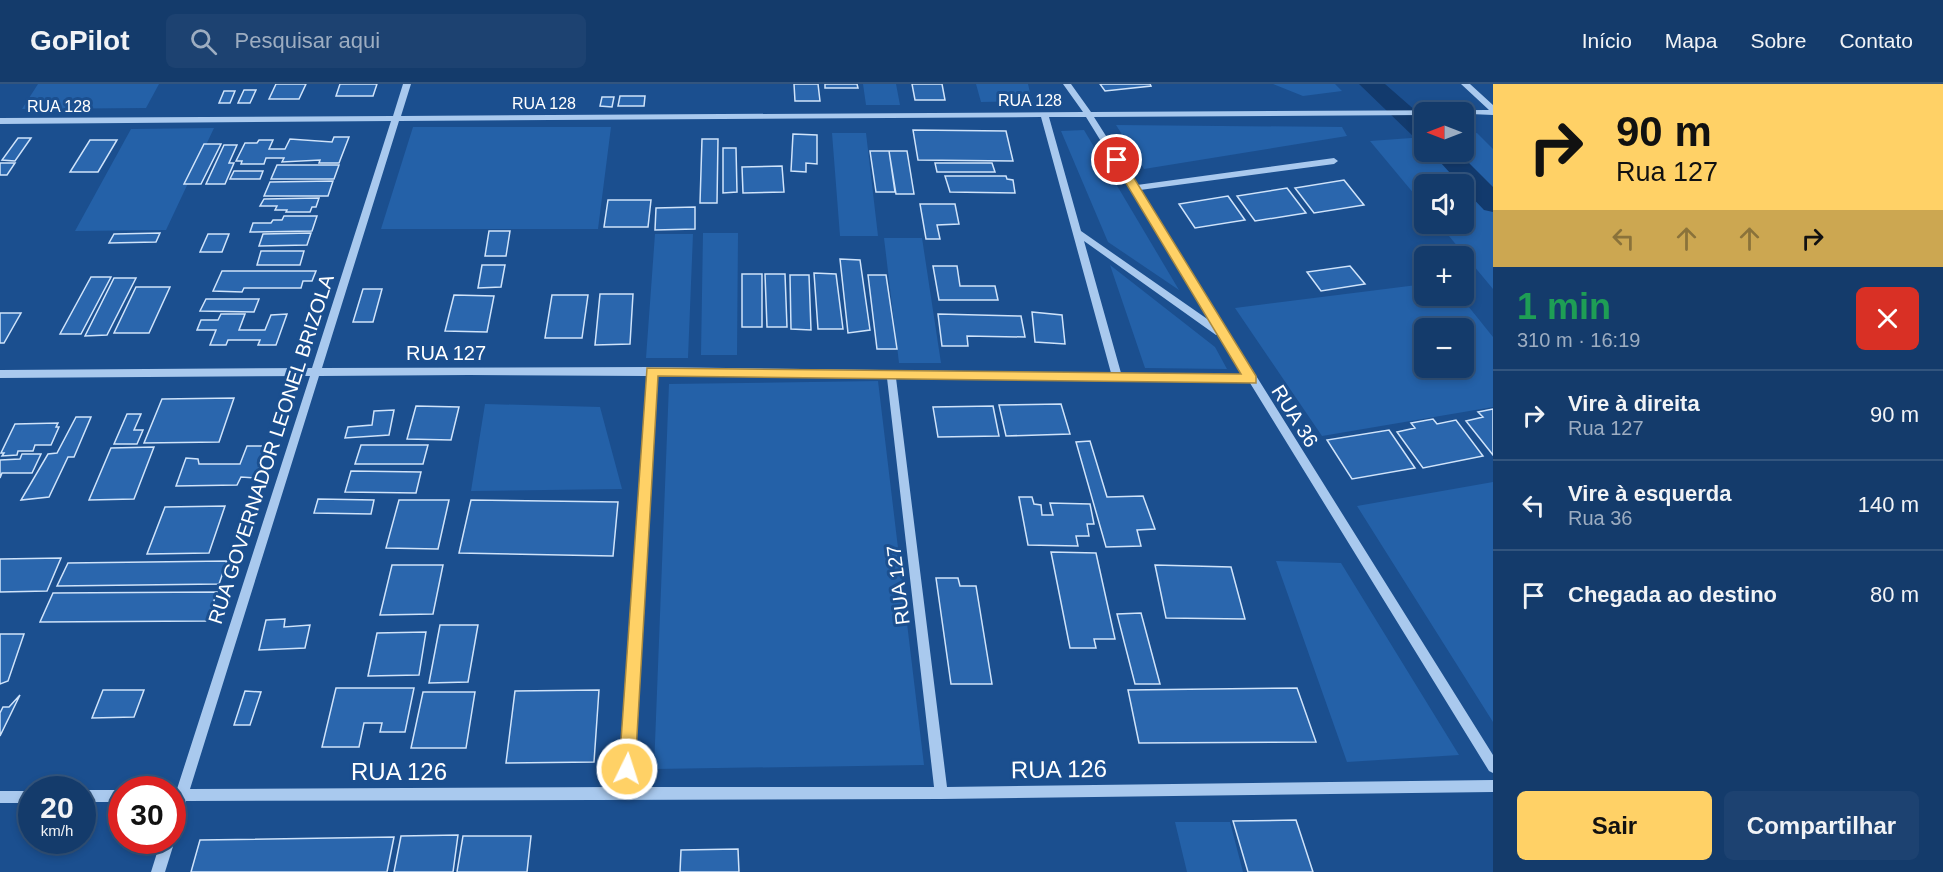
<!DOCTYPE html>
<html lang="pt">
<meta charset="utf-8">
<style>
:root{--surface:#143b6b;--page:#1d4271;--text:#f1f3f6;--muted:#9dadc1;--line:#33557e;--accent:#ffd166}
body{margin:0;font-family:Helvetica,sans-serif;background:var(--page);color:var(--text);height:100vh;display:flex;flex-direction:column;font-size:22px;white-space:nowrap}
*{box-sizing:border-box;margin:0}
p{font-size:20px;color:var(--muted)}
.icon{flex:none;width:33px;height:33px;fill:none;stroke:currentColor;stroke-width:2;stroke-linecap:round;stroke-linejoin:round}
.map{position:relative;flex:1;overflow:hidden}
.sheet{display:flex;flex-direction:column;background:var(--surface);width:450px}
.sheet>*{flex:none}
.guide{background:#ffd166;color:#111;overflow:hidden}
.needle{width:39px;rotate:270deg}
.buttons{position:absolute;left:1414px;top:18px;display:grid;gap:12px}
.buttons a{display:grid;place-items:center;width:60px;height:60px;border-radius:9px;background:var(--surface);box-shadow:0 3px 9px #0003,0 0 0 2px var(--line);font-size:30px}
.speed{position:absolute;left:18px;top:692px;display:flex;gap:12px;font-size:30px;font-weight:700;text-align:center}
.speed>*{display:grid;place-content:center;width:78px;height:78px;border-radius:50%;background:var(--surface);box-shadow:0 3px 9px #0003,0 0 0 2px var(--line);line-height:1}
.speed small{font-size:15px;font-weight:400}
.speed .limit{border:9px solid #d22;background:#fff;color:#111}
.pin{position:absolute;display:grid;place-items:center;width:51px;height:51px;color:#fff;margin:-26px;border:3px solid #fff;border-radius:50%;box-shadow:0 2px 6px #0007}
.me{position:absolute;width:66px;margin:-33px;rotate:4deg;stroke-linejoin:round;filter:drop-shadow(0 0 4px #0008)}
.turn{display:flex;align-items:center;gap:21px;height:126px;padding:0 24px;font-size:27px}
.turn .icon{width:78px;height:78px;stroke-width:2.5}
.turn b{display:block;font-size:42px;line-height:51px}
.lanes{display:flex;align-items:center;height:57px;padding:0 24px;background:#0003;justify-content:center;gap:30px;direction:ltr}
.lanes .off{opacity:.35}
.round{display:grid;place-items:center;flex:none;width:63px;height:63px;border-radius:9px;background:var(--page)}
.headline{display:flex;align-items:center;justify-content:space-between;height:102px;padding:0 24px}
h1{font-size:36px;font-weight:600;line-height:45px;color:#1e9e55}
.button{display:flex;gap:12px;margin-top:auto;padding:12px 24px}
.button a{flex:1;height:69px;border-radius:9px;background:var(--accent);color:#111;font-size:24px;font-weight:600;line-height:69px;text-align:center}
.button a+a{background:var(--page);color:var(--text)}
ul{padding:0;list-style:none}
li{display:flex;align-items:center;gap:18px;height:90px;padding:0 24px;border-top:2px solid var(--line)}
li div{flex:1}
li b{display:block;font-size:22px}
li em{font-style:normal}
header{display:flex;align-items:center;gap:36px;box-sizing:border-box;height:84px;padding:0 30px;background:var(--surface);border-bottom:2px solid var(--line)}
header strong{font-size:28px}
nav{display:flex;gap:33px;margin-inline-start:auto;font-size:21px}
.search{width:420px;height:54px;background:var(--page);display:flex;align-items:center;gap:15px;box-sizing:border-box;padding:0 21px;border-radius:9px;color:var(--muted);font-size:22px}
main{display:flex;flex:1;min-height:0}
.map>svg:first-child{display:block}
.green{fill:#2461a8;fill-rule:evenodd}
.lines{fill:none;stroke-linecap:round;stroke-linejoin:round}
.canal{fill:#123a6d;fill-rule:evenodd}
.building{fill:#2a66ad;stroke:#cfe3fa;stroke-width:1.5}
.minor{fill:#a9c9ee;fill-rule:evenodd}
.route{fill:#ffd166;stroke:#a68842;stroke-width:1.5}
.labels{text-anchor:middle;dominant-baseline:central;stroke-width:6;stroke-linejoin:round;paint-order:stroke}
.far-street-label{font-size:16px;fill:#fff;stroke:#1b4f8f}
.street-label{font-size:20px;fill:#fff;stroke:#1b4f8f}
.near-street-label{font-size:24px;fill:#fff;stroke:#1b4f8f}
</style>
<header>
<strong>GoPilot</strong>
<div class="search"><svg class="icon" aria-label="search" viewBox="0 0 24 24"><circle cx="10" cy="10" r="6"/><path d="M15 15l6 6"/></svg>Pesquisar aqui</div>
<nav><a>Início</a><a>Mapa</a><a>Sobre</a><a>Contato</a></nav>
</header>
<main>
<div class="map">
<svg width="1493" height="788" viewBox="0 0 1493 788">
<rect width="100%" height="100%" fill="#1b4f8f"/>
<path class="green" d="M38 0H159L146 24 22 25Z
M863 0H896L900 21H866Z
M976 0H1028L1032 17 981 18Z
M1273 0H1335L1342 7 1303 12Z
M1116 41 1342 43 1347 52 1144 85Z
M413 43H611L598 145H381Z
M214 44 166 146 75 147 131 45Z
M1084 46 1179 206 1108 158 1061 47Z
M832 49H866L878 152H840Z
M1477 49 1493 65V205L1439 140H1464V100H1425V123L1370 57 1425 53V68H1464V50Z
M703 149H738L737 271H701Z
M655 150H693L688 274H646Z
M884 154H922L941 279H899Z
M1110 181 1215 263 1227 285 1145 284Z
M1425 200V212H1460L1493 253V323L1322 352 1235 224ZM1425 244H1464V284H1425Z
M878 297 924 681 654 685 669 300Z
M485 320 600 323 622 405 471 407Z
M1493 398V638L1357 422Z
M1276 477 1341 479 1459 671 1347 678Z
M1175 738H1230L1243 788H1187Z"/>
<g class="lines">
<path class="canal" d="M1359 0H1385L1425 35V57L1416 55Z
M1431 68H1458L1493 103V128L1484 126 1464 105V100H1460Z"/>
</g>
<path class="building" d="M276 0H306L299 15H269Z
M340 0H377L373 12H336Z
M794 0H818L820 17H795Z
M825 0H857L858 4H825Z
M912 0H942L945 16H915Z
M1100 0H1150L1151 2 1105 7Z
M244 6H256L250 19H238Z
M224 7H235L230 19H219Z
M620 12H645L644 22H618Z
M602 13H614L612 23 600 22Z
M913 46 1006 47 1013 77 918 76Z
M793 50 817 51V80L806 79V88L791 87Z
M334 53H349L339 79H319L320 76 282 78 284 74H266L264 80H241L242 77H236L245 59H257L259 56H273L269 65H285L290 55 332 58Z
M18 54H31L15 77 2 76Z
M702 55H718L717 119H700Z
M90 56H117L98 88H70Z
M204 60H221L201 100H184Z
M224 61H237L229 79H234L225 100H206Z
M723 64H736L737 108 723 109Z
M870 67H889L895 108H876Z
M889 67H907L914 110H896Z
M0 79H15L7 91H0Z
M935 79H992L995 88H937Z
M277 81H339L334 95H271Z
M782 82 784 108 743 109 742 83Z
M234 87H263L260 95H230Z
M945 92H1006L1007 95 1013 96 1015 109 950 108Z
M1344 96 1364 121 1314 129 1295 104Z
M333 97 328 112H264L270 98Z
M1287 104 1306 129 1255 137 1237 112Z
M1228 112 1245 136 1195 144 1179 120Z
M319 114 316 123H312L310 128H286L287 126H275L277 122H260L264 115Z
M608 116H651L648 143H604Z
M920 120H955L959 140 937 141 940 155H926Z
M695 123V145L655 146 656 124Z
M284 132H317L312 147 250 148 253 139H271L273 136H282Z
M489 147H510L506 172H485Z
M160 149 156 158 109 159 114 150Z
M311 149 307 161 259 162 263 150Z
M208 150H229L222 168H200Z
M261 167H304L300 181H257Z
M840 175 860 176 870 246 848 249Z
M482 181H505L501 203 478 204Z
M933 182H957L960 202H995L998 216H939Z
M1350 182 1365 200 1321 207 1307 188Z
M222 187H316L312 197H303L301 204H244L242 208 213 207Z
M814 189 836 190 843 245H818Z
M742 190H762V243H742Z
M765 190H785L787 243H767Z
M790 191H809L811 246 791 245Z
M868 191H886L897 265H877Z
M91 193H111L81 250H60Z
M114 194H136L107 251 85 252Z
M136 203H170L149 249H114Z
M363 205H382L373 238H353Z
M600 210H633L630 260 595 261Z
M454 211 494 212 487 248 445 247Z
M552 211H588L582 254H545Z
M206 215H259L254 228 200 227Z
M1032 228 1062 231 1065 260 1035 258Z
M0 229H21L4 259H0Z
M221 230H245L239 246H265L271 231 287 230 276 261H258L260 256H228L226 261H210L216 246H197L201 236H218Z
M938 230 1021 232 1025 253 967 252 968 262H942Z
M234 314 219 358 144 359 162 315Z
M1061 320 1070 350 1006 352 999 321Z
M416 322 459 323 451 356 407 355Z
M993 322 999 352 938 353 933 323Z
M1493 325V371L1466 337 1483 333 1478 328Z
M394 326 389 351 345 354 348 343 372 341 374 327Z
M127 330H141L134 346H143L137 360H114Z
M76 333H91L74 373H68L49 413 21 416 48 370 57 369Z
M1433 335 1437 340 1456 336 1483 372 1423 384 1397 348 1415 344 1411 339Z
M58 339 56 343H59L51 361H35L33 367H18L17 371 2 372 4 369H1L15 340Z
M1389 346 1415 384 1352 395 1327 356Z
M1090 357 1107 413 1143 412 1155 445 1137 446 1141 462 1106 463 1076 358Z
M361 361H428L423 380H355Z
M247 362H265L256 394 241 393 237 401 176 402 186 374 198 375 199 380H240Z
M154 363 134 415 89 416 111 364Z
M22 370H41L32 389H2L0 394V376L20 375Z
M351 387 421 388 416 409 345 408Z
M1019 413H1032L1034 420 1041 421 1042 431H1053L1050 419 1090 420 1094 440H1087L1089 452H1076L1078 462 1028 461Z
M318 415 374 416 371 430 314 429Z
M399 416H449L438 465 386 464Z
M471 416 618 418 613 472 459 469Z
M225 422 209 469 147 470 165 423Z
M1051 468 1096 469 1115 555H1094L1096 564H1070Z
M61 474 47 507 0 508V475Z
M227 477 219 500 57 502 68 479Z
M392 481H443L433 530 380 531Z
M1155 481 1231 483 1245 535 1166 534Z
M936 494H958L960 502H976L992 600H951Z
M217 508 207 537 40 538 53 509Z
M1141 529 1160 600H1135L1117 530Z
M285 535 284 543 310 541 305 564 259 566 266 536Z
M440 541H478L468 598 429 599Z
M426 548 419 591 368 592 377 549Z
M0 550H24L8 597 0 600Z
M336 604H414L405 648H380L382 639H364L359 663H322Z
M1297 604 1316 658 1139 659 1128 606Z
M103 606H144L134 633 92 634Z
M599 606 594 678 506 679 515 607Z
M245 607 261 608 250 641H234Z
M423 608H475L466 664H411Z
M20 611 0 652V629L3 623H9Z
M1296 736 1313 788H1248L1233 737Z
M458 751 453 788H394L401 752Z
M463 752H531L527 788H457Z
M394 753 387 788H191L200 756Z
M738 765 739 788H680L681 766Z"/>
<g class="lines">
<path class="minor" d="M403 0H411L401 32 1083 28 1063 0H1071L1091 28 1489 26 1461 0H1470L1493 21V31L1425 28V31L1094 33 1137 101 1334 74 1338 77 1334 80 1140 106 1493 671V689L1489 687 1250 299 896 294 947 703 1493 696V708L941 715 186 717 177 746 172 747V705H171H177L310 292 0 294V286L312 284 391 37 0 40V34L393 32ZM1041 33 1111 289 652 283 322 284 399 37ZM1049 33H1086L1213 239 1081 147ZM1084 157 1216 251H1220L1245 291 1121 289ZM469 291 647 292 620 703 190 705 319 292ZM657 292 887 294 934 703H633Z
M82 706H122V718H82Z
M0 707H32V719H0Z
M172 751 175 756 165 788H151L161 756H172Z"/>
</g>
<path class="route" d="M1113 73H1121L1256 292V299L658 292 635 685 633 690 627 693 621 690 619 685 647 284 1241 290 1112 76Z"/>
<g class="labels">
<g class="far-street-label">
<text x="1030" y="16">RUA 128</text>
<text x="544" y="19">RUA 128</text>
<text x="59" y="22">RUA 128</text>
</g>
<g class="street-label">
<text x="446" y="269">RUA 127</text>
<text transform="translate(1295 332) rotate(58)">RUA 36</text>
<text transform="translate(271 365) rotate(-72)">RUA GOVERNADOR LEONEL BRIZOLA</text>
<text transform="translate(898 501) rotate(-97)">RUA 127</text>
</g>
<g class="near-street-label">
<text transform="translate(1059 685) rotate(-1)">RUA 126</text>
<text x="399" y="687">RUA 126</text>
</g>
</g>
</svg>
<div class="buttons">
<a><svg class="needle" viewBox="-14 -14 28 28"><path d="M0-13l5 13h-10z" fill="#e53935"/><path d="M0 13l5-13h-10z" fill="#9dadc1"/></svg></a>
<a><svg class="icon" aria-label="sound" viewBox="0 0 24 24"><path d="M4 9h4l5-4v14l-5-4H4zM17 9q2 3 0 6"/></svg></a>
<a>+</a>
<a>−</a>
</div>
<div class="speed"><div>20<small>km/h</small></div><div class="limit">30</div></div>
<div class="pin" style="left:1117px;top:76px;background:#d93025"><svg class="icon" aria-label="arrive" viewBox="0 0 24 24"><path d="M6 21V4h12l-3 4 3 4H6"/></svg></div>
<svg class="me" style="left:627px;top:685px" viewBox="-20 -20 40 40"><circle r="17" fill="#ffd166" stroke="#fff" stroke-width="3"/><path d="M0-11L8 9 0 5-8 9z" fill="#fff"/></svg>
</div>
<section class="sheet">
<div class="guide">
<div class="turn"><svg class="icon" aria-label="right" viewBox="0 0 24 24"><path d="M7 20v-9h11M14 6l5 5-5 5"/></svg><div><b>90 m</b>Rua 127</div></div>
<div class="lanes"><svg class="icon off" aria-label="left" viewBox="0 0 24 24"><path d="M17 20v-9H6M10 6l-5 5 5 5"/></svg><svg class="icon off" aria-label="ahead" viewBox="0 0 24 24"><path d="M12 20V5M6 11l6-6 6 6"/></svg><svg class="icon off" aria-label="ahead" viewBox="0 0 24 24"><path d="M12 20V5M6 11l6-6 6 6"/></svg><svg class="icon" aria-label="right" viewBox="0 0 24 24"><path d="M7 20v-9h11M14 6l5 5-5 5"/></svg></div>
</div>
<div class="headline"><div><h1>1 min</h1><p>310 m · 16:19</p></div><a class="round" style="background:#d93025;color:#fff"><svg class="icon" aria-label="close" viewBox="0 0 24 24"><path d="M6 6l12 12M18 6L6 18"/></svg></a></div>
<ul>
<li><svg class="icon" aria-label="right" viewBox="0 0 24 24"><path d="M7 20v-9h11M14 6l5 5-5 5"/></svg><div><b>Vire à direita</b><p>Rua 127</p></div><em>90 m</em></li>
<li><svg class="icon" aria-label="left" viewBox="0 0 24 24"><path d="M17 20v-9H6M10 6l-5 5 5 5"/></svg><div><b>Vire à esquerda</b><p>Rua 36</p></div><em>140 m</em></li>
<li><svg class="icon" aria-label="arrive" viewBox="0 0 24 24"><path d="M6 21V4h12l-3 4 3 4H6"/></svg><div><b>Chegada ao destino</b></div><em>80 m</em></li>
</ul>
<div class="button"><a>Sair</a><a>Compartilhar</a></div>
</section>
</main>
